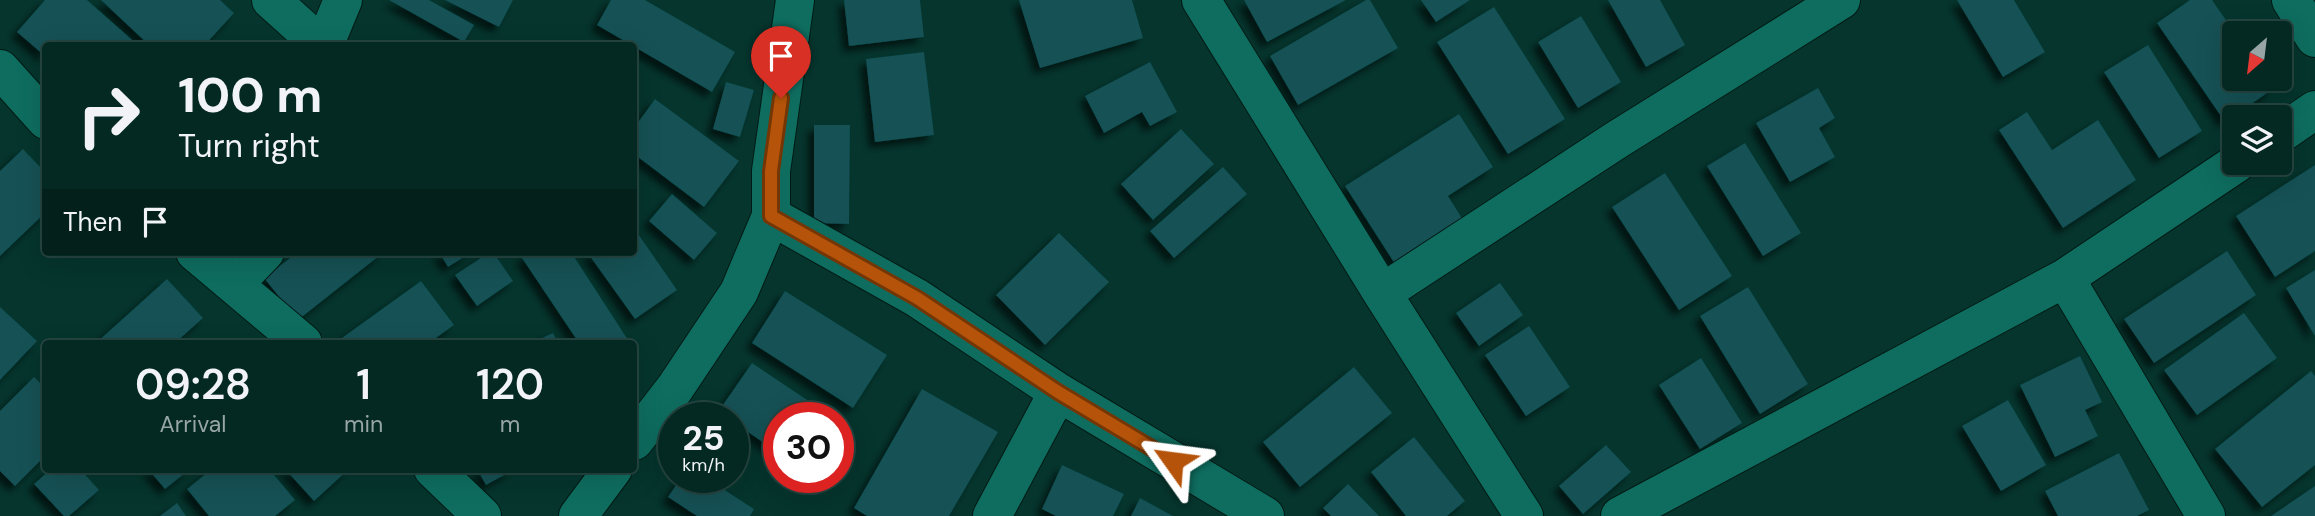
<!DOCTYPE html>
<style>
:root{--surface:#042822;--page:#12342f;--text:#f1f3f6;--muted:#97a6a5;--line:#254440}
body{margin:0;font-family:"DM Sans",sans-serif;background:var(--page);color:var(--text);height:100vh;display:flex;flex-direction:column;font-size:26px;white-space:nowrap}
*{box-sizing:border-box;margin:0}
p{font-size:23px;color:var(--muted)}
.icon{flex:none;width:38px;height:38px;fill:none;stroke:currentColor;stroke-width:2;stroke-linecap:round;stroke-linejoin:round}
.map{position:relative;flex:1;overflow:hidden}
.drawer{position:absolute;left:42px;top:340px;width:595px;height:133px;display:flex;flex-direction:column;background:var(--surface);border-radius:7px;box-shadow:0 7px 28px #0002,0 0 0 2px var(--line)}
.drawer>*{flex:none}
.guide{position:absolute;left:42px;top:42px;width:595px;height:214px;border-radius:7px;box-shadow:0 7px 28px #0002,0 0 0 2px var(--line);background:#042822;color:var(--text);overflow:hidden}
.needle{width:46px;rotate:208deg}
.controls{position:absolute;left:2222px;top:21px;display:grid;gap:14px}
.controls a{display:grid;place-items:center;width:70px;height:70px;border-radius:7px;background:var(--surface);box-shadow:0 7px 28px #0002,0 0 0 2px var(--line);font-size:35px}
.speed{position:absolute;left:658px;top:402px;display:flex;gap:14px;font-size:35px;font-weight:700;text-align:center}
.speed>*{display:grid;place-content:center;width:91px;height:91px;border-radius:50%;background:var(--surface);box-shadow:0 7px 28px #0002,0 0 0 2px var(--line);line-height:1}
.speed small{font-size:18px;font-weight:400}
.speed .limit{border:10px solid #d22;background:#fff;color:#111}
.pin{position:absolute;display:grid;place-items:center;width:60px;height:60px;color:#fff;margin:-72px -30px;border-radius:50% 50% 50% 0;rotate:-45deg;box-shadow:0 0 7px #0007}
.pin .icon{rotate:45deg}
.me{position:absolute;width:77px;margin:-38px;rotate:301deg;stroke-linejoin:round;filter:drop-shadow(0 0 5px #0008)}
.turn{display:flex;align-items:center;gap:24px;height:147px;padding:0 21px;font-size:32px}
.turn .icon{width:91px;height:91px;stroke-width:2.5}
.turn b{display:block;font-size:49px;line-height:60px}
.then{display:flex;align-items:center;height:66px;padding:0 21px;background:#0003;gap:14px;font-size:26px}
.eta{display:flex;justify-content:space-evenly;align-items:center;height:119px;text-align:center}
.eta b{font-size:42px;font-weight:600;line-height:49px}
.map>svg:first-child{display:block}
.building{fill:#125154;filter:url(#shadow)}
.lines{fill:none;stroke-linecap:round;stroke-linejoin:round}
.minor-casing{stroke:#011a15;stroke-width:40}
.minor{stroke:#0e6d5f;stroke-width:38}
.route-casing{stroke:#753606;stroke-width:18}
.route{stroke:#b45309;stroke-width:12}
</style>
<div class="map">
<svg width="2315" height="516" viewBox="0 0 2315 516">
<defs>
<filter id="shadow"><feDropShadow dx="-6" dy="6" stdDeviation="3.5" flood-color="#0009"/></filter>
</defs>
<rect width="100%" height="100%" fill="#05352d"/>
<path class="building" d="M45 0H87L139 46H46V57L17 32Z
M101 0H220L234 13 204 46H150Z
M389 0H429L474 25 464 42Z
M445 0H513L499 27Z
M611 0H645L735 52 712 92 597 25Z
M844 0H920L924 37 849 46Z
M1019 0H1132L1143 38 1040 68Z
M1244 0H1346L1267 42Z
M1366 0H1370L1398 48 1298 105 1270 56Z
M1421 0H1470L1436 22Z
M1608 0H1660L1685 45 1646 67Z
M1957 0H2014L2045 52 2003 77Z
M2190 0H2212L2235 33V79H2266L2273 89 2225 122 2157 23Z
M1494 7 1565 119 1508 154 1437 42Z
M1581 16 1621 82 1578 108 1538 42Z
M2148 45 2202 131 2159 158 2104 72Z
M924 52 934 135 875 142 866 59Z
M1150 62 1177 112 1150 126 1142 112 1104 133 1085 96Z
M726 82 754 90 740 137 713 129Z
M1818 88 1835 118 1819 128 1835 157 1790 182 1756 123Z
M655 99 739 161 704 207 634 154V128Z
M2027 112 2052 150 2098 120 2136 180 2063 228 1999 130Z
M1459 114 1493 167 1448 196 1465 223 1397 267 1345 186Z
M814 125H850L849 224 814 223Z
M1181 129 1214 164 1153 220 1121 184Z
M1745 143 1801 233 1763 256 1707 166Z
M23 149 46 173V212L0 256V171Z
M2315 165V251L2275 277 2236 216Z
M1223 167 1247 194 1174 258 1150 231Z
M1665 173 1732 276 1679 310 1612 207Z
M672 194 717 233 694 260 649 221Z
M634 228 677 290 635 319 587 252H634Z
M1059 233 1109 282 1045 345 996 295Z
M2227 251 2256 295 2154 363 2124 319Z
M298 252H384L298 320 264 278Z
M439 252H472L448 267Z
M490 252H493L513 281 477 306 455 275Z
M531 252H571L630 343H579L522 258Z
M2315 270V336L2286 288Z
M167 279 203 318 175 343H96Z
M421 281 454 325 429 343H335Z
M1500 283 1523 315 1479 346 1456 313Z
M1748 287 1808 384 1760 414 1700 316Z
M785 291 887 355 853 408 752 343Z
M0 307 37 341 0 380Z
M2244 313 2277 358 2197 415 2164 370Z
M1529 326 1570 387 1526 416 1485 355Z
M553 333 558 343H531Z
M2080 356 2102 402 2085 410 2098 436 2055 457 2020 385Z
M1701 358 1742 423 1700 449 1659 385Z
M752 363 834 418H779V453L733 422V418H728L718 412Z
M1354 367 1392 413 1300 487 1263 442Z
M2311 371 2315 376V465L2262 507 2215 449Z
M34 377 46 389V455L15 486 0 471V411Z
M922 389 998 432 949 516H867L854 508Z
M2008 400 2046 465 2001 491 1962 426Z
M1414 437 1465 501 1447 516H1406L1371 472Z
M1606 445 1631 472 1583 514 1559 486Z
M2119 453 2149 510 2137 516H2058L2045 491Z
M1062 465 1124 494 1113 516H1056L1042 509Z
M51 469H80L99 490 69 516H64L34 484Z
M148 469H190L165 489Z
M212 469H269L295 500 275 516H209L187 489Z
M285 469H349L314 501Z
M477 469H515L486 485Z
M681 478H706L754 509 750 516H697L668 497Z
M1348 484 1379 516H1331L1323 508Z
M2315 486V516H2271Z
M1140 498 1173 516H1131Z
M177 503 186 516H160Z"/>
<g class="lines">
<defs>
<path id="minor" d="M271 0 322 46
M1201 0 1382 293
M2291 0 2315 38
M324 46 343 0
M0 69 46 120
M2280 134 2315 110
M771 216 917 298 1058 392 1265 516
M195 252 303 343
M2065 278 2206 516
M234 284 265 252
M634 441 675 388 739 292 771 216V171L795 0
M433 469 482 516
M578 516 613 469
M992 516 1058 392
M1524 516 1382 293 1618 139 1841 0
M1620 516 2065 278 2237 163"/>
</defs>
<use href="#minor" class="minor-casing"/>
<use href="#minor" class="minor"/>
</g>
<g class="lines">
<defs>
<path id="route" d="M781 98 771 171V216L917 298 1058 392 1173 461"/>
</defs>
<use href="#route" class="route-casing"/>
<use href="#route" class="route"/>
</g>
</svg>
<div class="controls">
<a><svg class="needle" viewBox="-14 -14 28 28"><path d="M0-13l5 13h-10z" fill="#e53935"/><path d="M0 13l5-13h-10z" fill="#97a6a5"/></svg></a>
<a><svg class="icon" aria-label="layers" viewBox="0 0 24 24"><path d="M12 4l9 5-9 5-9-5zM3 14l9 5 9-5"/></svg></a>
</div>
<div class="speed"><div>25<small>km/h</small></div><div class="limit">30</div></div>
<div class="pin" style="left:781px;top:98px;background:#d93025"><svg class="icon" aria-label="arrive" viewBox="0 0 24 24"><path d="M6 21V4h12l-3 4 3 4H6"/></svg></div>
<svg class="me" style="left:1173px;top:461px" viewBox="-20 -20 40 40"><path d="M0-17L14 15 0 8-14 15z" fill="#b45309" stroke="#fff" stroke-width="4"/></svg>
<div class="guide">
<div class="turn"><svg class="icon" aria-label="right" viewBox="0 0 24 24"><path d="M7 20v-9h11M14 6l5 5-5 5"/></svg><div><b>100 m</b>Turn right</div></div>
<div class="then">Then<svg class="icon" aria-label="arrive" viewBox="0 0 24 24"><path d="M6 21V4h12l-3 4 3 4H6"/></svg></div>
</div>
<section class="drawer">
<div class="eta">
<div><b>09:28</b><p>Arrival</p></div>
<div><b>1</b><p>min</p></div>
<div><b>120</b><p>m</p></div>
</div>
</section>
</div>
